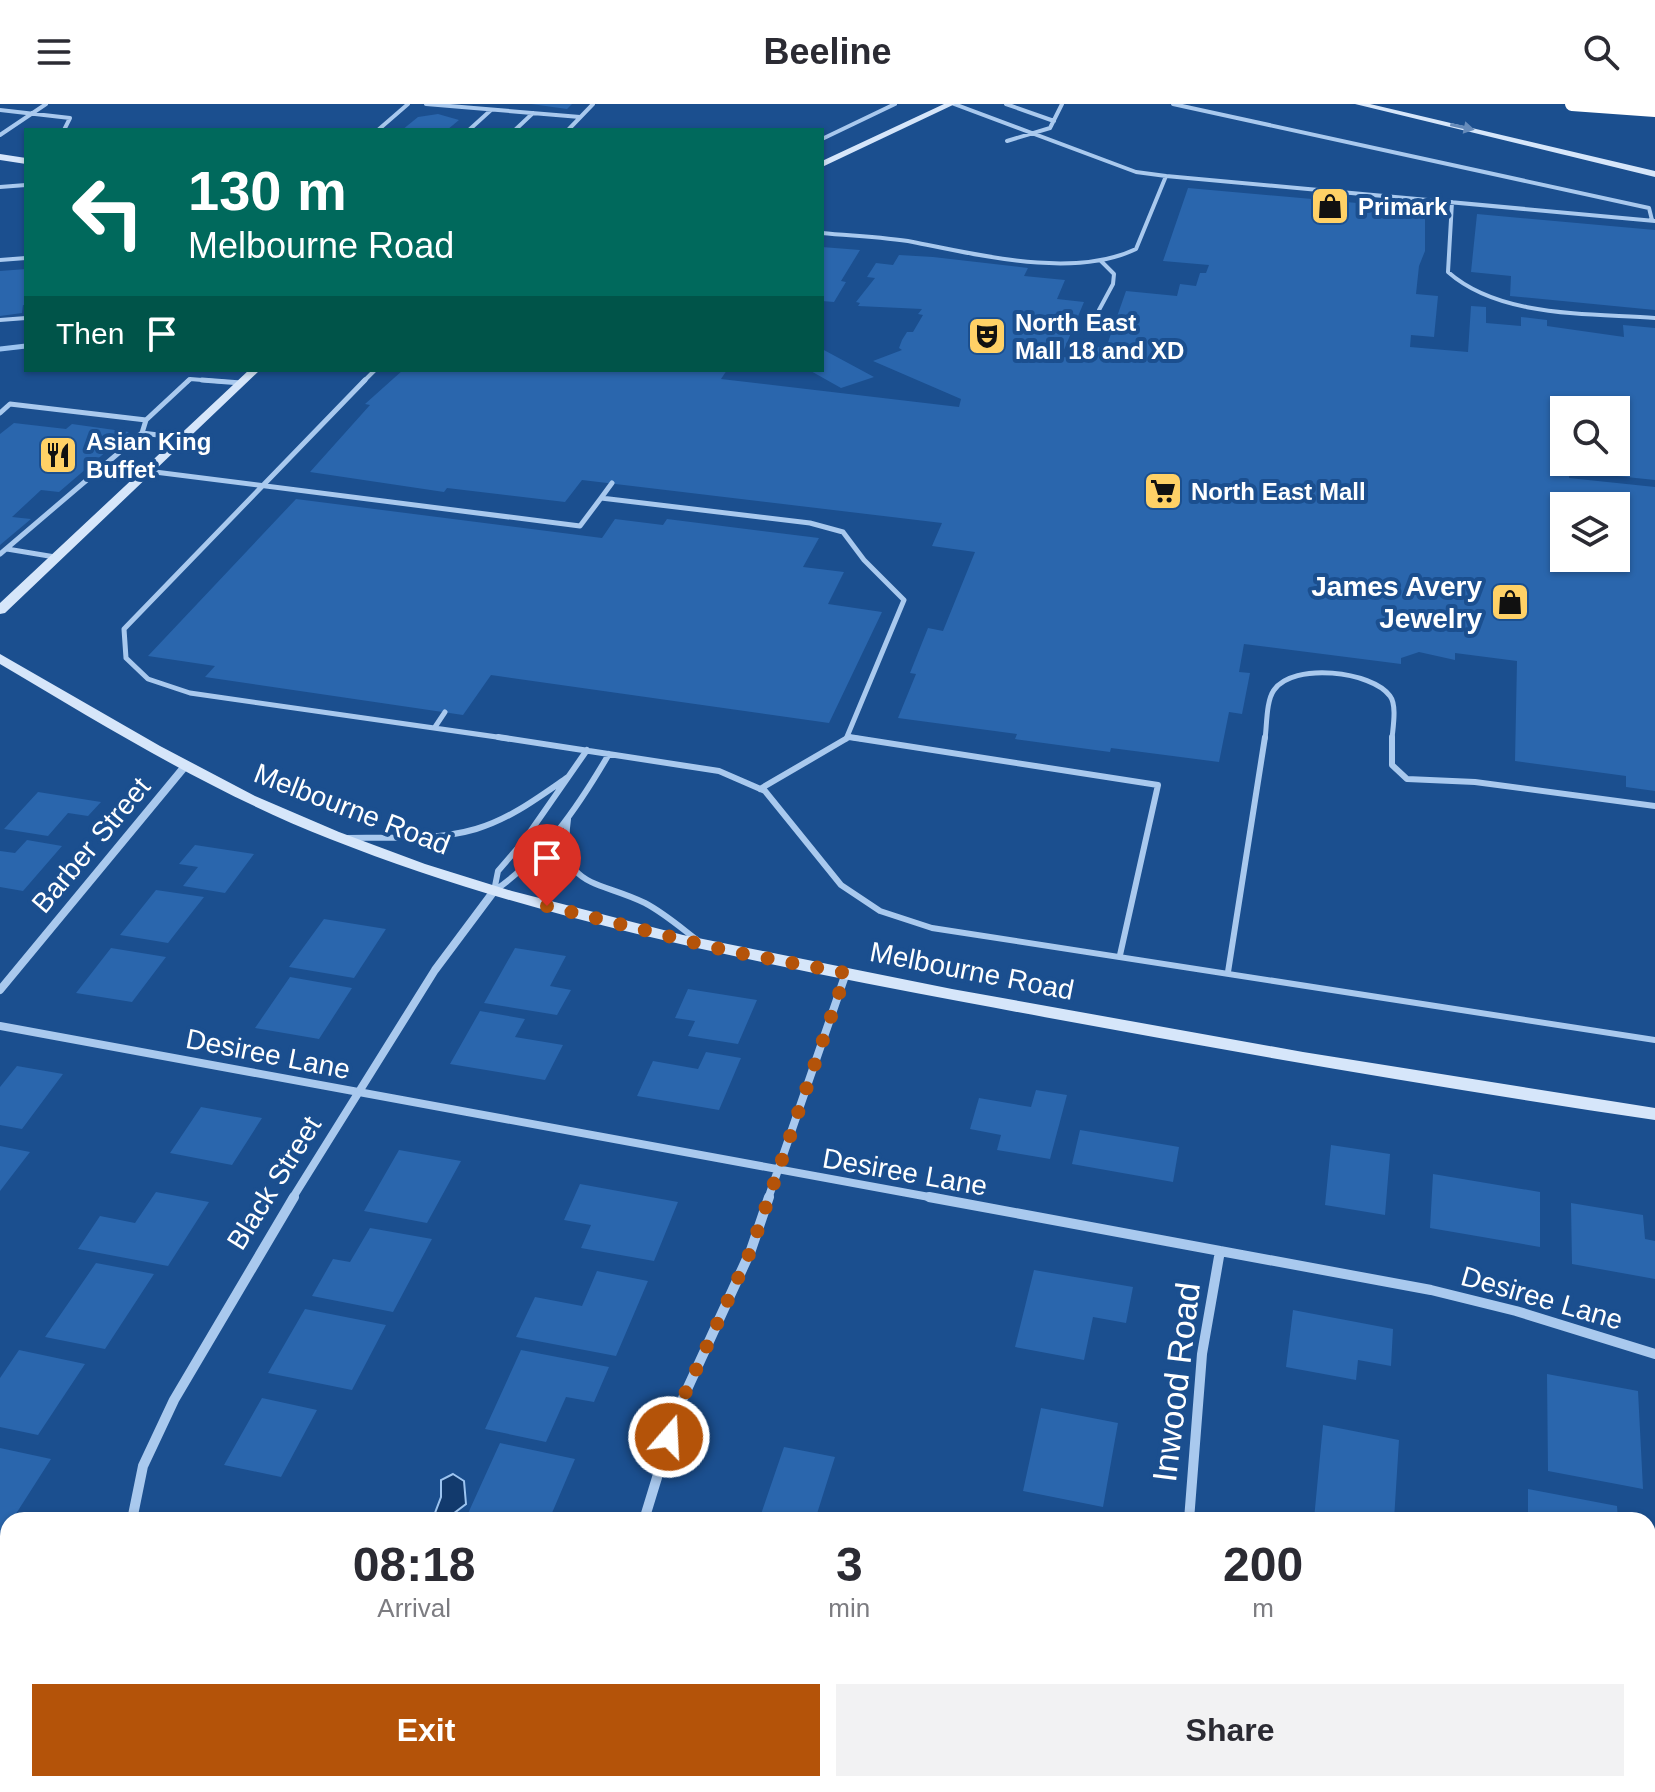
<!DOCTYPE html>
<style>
:root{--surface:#fff;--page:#f2f2f3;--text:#2b2b33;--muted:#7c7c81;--accent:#b45309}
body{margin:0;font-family:Arial,sans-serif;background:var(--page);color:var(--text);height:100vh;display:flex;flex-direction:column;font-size:30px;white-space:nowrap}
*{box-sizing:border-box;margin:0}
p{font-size:26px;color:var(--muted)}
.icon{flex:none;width:44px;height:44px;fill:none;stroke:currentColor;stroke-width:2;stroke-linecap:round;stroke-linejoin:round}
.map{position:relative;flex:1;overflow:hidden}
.panel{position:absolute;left:0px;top:1408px;width:1656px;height:280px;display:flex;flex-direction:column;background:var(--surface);border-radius:24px 24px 0 0;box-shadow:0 2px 6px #0004}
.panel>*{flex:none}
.top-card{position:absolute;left:24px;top:24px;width:800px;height:244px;border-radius:0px;box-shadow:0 2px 6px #0004;background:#00695c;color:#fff;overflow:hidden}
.buttons{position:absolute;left:1550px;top:292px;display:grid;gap:16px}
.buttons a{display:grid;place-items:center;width:80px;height:80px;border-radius:0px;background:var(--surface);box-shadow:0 2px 6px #0004;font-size:40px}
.pin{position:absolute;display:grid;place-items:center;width:68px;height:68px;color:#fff;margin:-82px -34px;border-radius:50% 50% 50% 0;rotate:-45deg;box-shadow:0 0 8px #0007}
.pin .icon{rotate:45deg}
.me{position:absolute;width:88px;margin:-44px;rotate:19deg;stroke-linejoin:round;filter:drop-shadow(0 0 6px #0008)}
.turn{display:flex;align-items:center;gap:28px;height:168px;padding:0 32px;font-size:36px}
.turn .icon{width:104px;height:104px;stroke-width:2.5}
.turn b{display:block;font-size:56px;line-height:68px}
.then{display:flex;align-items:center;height:76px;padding:0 32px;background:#0003;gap:16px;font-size:30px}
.eta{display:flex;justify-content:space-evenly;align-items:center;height:136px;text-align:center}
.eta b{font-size:48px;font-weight:700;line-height:56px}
.cta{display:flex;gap:16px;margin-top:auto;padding:16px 32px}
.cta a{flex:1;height:92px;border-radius:0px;background:var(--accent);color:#fff;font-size:32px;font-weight:700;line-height:92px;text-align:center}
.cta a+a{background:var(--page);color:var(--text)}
header{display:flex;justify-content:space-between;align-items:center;height:104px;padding:0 32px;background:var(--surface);font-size:36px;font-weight:700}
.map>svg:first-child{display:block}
.water{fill:#123a6d;stroke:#9cc4f0;stroke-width:2}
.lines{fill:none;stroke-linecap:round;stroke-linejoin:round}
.stream{stroke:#9cc4f0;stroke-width:5}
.building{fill:#2a66ad;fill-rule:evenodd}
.lane-far2{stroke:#a9c9ee;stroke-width:4}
.lane-far1{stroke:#a9c9ee;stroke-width:5}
.lane{stroke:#a9c9ee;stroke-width:6}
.street-far1{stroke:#a9c9ee;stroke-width:8}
.street{stroke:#a9c9ee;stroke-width:10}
.secondary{fill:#d6e6fa;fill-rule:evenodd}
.highway-bridge{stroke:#fff;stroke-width:14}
.oneway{fill:#668bba}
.route{stroke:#b45309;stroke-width:14;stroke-dasharray:0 25.2}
.labels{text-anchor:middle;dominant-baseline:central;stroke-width:8;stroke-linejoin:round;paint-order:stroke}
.far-poi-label{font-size:24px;font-weight:bold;fill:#fff;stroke:#1b4f8f;text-anchor:start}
.poi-label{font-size:28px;font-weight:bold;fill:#fff;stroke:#1b4f8f;text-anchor:end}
.street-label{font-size:28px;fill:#fff;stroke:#1b4f8f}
.near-street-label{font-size:34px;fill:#fff;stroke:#1b4f8f}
</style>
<header><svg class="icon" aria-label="menu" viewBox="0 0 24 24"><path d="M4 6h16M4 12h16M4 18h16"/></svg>Beeline<svg class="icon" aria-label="search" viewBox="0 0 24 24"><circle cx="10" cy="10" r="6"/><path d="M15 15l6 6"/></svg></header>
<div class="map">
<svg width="1655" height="1688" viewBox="0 0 1655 1688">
<rect width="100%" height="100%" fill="#1b4f8f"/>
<path class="water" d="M453 1370 464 1377 466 1400 445 1416 435 1409 441 1393V1376Z"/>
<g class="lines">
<path class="stream" d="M0 245 26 242"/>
</g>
<path class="building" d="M531 0H572L567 5Z
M438 10 459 16 447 26H402L418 13Z
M1188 84 1425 105V147L1419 162 1416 190 1438 192 1434 233 1411 231 1410 243 1468 248 1471 202 1486 203V219L1521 222V213L1547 216V222L1624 233 1623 221 1655 224V376L1569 367V374L1655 383V687L1626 683V672L1515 657 1517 557 1455 549V556L1419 548 1401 554V560L1244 540 1239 568 1250 569 1242 610 1229 608 1219 658 1111 644 1110 648 1015 635 1017 630 898 614 916 570 910 569 928 524 943 527 975 448 932 442 942 419 582 376 565 398 447 384 444 388 310 368 370 301 365 300 403 266H727L721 275 959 303 961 295 873 257 902 246 899 244 902 236 907 228H913L923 211 918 210 922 205 858 202 860 199 856 198 875 174 867 173 876 159 893 161 899 151 933 153 1028 164 1024 172 1065 176 1057 195 1084 198 1061 253 1076 254 1081 241 1106 244 1126 187 1177 192 1180 180 1196 182 1200 169H1206L1209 161 1163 157ZM1564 306H1616V358H1564ZM1564 402H1616V454H1564Z
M1477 110 1655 126V206L1510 192 1511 172 1471 168Z
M822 143 860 146 841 177 846 178 834 198 822 197Z
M26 165V201H23L22 209 0 212V167Z
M822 245 874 273 841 284 809 266H822Z
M14 319 66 325 72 320 129 328 59 388 41 386 12 413 31 415 0 441V330Z
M296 395 602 434 615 415 663 421 667 415 819 434 803 463 844 468 828 500 882 508 829 619 491 571 463 611 205 573 215 562 148 552Z
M38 688 101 698 88 712 68 709 48 732 4 725Z
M27 736 62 742 23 787 0 783V747L15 749Z
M195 741 254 750 225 789 183 782 198 763 179 760Z
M156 786 204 793 168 839 120 831Z
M324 815 386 825 354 874 289 863Z
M111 844 166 853 132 898 76 889Z
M515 844 566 852 550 882 571 886 557 911 484 899Z
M290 873 352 884 319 935 255 924Z
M688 885 757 896 738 940 688 932 695 917 675 914Z
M480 907 525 915 515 933 563 941 545 976 450 960Z
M706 948 741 954 719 1006 637 992 653 957 698 965Z
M17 962 63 970 22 1025 0 1021V983Z
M1036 986 1067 991 1050 1055 997 1046 1001 1031 970 1025 979 994 1031 1003Z
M201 1003 262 1014 232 1061 170 1049Z
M1080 1026 1179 1043 1173 1078 1072 1060Z
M1331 1041 1390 1050 1385 1111 1325 1101Z
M0 1042 30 1048 0 1087Z
M399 1046 461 1057 427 1119 364 1107Z
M1433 1070 1540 1088V1143L1430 1124Z
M580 1080 678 1098 654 1157 581 1144 591 1121 564 1116Z
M156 1088 209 1098 168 1162 78 1145 100 1112 135 1119Z
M1571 1099 1643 1111 1645 1135 1655 1137V1175L1572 1160Z
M370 1124 432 1135 393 1208 312 1192 333 1155 350 1158Z
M96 1159 154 1170 105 1245 45 1233Z
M1034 1166 1133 1183 1126 1219 1093 1213 1084 1256 1015 1243Z
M597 1167 648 1177 616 1252 516 1233 535 1193 582 1202Z
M305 1205 386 1221 352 1286 268 1269Z
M1293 1206 1393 1225 1391 1262 1358 1256 1356 1276 1286 1263Z
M19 1246 85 1260 38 1331 0 1323V1274Z
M521 1246 609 1263 594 1298 566 1293 546 1338 485 1325Z
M1547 1270 1638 1287 1643 1385 1548 1367Z
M262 1294 317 1306 281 1373 224 1361Z
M1041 1304 1118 1319 1103 1403 1023 1387Z
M1323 1321 1399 1336 1394 1416 1314 1415Z
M500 1339 575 1355 549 1416H465Z
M784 1343 835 1353 815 1416H759Z
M0 1344 51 1355 12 1416H8L0 1435Z
M1528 1385 1617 1402 1618 1416H1528Z
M0 1475 8 1476V1515L0 1513Z
M1648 1547 1655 1548V1615L1648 1613Z
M1648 1665 1655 1666V1688H1546V1680H1648Z
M160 1680H256L285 1687 156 1688Z
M396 1680H497L494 1688H418L395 1683Z
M745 1680H846L844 1688H743Z
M1347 1680H1465V1688H1346Z"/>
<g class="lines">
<path class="lane-far2" d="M426 0 580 13
M954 0 1136 68 1166 72
M1006 0 1054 17
M1173 0 1649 104 1652 116
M0 6 70 14 64 26
M378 26 408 0
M469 26 491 6
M515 26 533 9
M568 26 593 0
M0 31 46 0
M822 35 895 0
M1007 37 1050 24 1062 0
M0 83 26 81
M1452 98 1448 168C1500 214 1589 209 1655 214
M822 129C852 132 884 133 913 138 979 151 1074 175 1136 145L1166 72 1655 117
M0 156 26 154
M1099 206 1113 180 1114 170 1101 157
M0 216 26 214
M187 278 190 275 227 278
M363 278 375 266"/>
<path class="lane-far1" d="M202 276 241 279
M365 276 124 525 126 554 148 575 190 589 511 635
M0 309 10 300 146 316
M142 329 182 334
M147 367 580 422 601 394 810 419 843 428 864 456 904 496 846 635
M601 394 612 379
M7 445 55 453
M0 450 142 329 146 316 189 276
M435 623 445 608
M849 633 862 635
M1265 635C1267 621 1266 597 1274 586 1293 558 1372 567 1390 592 1397 601 1393 623 1392 635"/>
<path class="lane" d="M498 633 719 667 765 687 841 781 880 807 932 824 1655 936
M849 633 1158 681 1120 851
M1392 633V661L1407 675 1475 678 1655 702
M760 685 849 633
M568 715C558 785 596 775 645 799 664 809 680 823 697 836
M346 734C389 733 435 737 476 725 510 715 539 693 568 673
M494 787C545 752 578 703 609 650
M494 787 498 767 523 738 587 646
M1228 868 1265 633"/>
<path class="street-far1" d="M0 886 186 661
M0 922 940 1095
M292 1095 435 866 494 787
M768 1095 846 869"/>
<path class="street" d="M929 1093 1431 1186 1516 1207 1655 1250
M132 1416 143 1362 174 1296 294 1093
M644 1416 678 1305 751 1146 769 1093
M1189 1416 1202 1250 1220 1147
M621 1680V1688
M1204 1680V1688
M44 1688 48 1680"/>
<path class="secondary" d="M944 0H955L822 63V57Z
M1355 0H1370L1655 67V73Z
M0 50 26 54V60L0 56Z
M249 266H260L5 509 0 510V499Z
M0 550 160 642 255 692 339 728 425 760 512 787 683 831 952 885 1303 948 1655 1004V1016C1426 982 1197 942 969 899 753 858 535 816 330 735 213 689 108 624 0 560Z"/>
<path class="highway-bridge" d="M1572 0 1655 6"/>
</g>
<defs><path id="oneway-solid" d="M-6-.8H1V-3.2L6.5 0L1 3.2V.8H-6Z" transform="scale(2)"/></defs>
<use class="oneway" href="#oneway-solid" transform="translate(1462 23) rotate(12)"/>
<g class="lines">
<path class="route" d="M547 802 728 847 846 869 751 1146 678 1305 669 1333"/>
</g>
<defs>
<symbol id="shop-square" viewBox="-11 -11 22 22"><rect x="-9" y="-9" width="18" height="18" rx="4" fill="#ffd166" stroke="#1b4f8f"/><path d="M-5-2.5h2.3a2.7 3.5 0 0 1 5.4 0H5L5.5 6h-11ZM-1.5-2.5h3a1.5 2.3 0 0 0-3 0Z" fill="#111"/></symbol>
<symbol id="theatre-square" viewBox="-11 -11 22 22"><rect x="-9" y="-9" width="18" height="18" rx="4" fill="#ffd166" stroke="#1b4f8f"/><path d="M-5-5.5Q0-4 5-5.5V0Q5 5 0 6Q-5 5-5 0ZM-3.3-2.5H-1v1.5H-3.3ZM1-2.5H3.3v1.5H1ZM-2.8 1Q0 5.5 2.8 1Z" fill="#111"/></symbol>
<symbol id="restaurant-square" viewBox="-11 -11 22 22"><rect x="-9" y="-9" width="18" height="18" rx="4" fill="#ffd166" stroke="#1b4f8f"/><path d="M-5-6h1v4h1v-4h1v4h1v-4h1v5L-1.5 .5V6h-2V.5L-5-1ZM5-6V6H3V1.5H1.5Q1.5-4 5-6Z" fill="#111"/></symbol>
<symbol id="supermarket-square" viewBox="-11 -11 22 22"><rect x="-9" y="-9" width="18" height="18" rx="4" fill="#ffd166" stroke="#1b4f8f"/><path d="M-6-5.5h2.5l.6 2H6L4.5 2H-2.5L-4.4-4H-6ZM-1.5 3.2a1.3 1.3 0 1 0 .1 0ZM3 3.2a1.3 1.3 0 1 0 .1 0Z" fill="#111"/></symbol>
</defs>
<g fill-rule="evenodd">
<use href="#shop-square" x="1308" y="80" width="44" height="44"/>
<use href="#theatre-square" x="965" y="210" width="44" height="44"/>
<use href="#restaurant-square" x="36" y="329" width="44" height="44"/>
<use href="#supermarket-square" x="1141" y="365" width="44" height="44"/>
<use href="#shop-square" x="1488" y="476" width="44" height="44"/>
</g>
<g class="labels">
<g class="far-poi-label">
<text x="1358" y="102">Primark</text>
<text x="1015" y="218">North East<tspan x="1015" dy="28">Mall 18 and XD</tspan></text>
<text x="86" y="337">Asian King<tspan x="86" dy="28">Buffet</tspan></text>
<text x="1191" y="387">North East Mall</text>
</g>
<g class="poi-label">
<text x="1482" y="482">James Avery<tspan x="1482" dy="32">Jewelry</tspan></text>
</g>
<g class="street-label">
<text transform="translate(352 705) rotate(21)">Melbourne Road</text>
<text transform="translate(91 741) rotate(-50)">Barber Street</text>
<text transform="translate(972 867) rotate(11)">Melbourne Road</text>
<text transform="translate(268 950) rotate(11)">Desiree Lane</text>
<text transform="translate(905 1068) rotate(10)">Desiree Lane</text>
<text transform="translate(274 1079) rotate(-58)">Black Street</text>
<text transform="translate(1542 1194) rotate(16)">Desiree Lane</text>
</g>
<g class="near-street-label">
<text transform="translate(1176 1278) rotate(-83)">Inwood Road</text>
</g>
</g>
</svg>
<div class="buttons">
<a><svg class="icon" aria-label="search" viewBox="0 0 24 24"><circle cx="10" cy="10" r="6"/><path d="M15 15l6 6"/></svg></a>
<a><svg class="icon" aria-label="layers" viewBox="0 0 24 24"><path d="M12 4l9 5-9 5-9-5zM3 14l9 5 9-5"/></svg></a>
</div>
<div class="pin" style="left:547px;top:802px;background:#d93025"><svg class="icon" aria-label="arrive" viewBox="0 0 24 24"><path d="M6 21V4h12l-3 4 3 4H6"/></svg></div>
<svg class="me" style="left:669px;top:1333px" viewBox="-20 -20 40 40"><circle r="17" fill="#b45309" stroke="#fff" stroke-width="3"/><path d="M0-11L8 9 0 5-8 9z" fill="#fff"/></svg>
<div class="top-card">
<div class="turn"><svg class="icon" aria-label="left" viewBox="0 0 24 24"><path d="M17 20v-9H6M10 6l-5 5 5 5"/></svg><div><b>130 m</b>Melbourne Road</div></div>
<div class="then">Then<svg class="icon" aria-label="arrive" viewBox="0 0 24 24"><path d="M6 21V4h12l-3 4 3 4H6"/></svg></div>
</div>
<section class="panel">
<div class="eta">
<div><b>08:18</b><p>Arrival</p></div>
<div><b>3</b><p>min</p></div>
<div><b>200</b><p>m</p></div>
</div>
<div class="cta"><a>Exit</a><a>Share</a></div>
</section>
</div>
